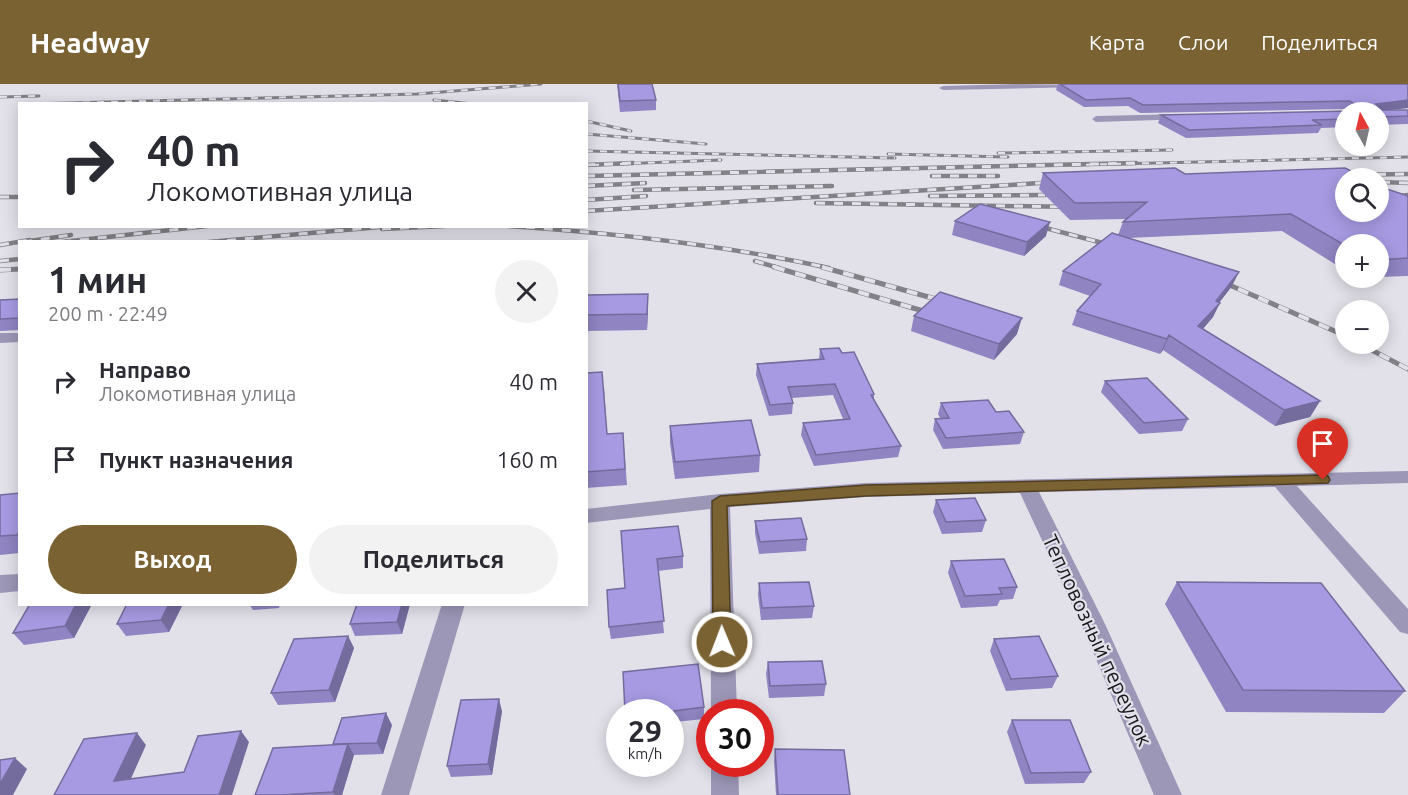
<!DOCTYPE html>
<html lang="ru">
<meta charset="utf-8">
<style>
:root{--surface:#fff;--page:#f2f2f3;--text:#2b2b33;--muted:#7c7c81;--accent:#7b6233}
body{margin:0;font-family:Ubuntu,sans-serif;background:var(--page);color:var(--text);height:100vh;display:flex;flex-direction:column;font-size:22px;white-space:nowrap}
*{box-sizing:border-box;margin:0}
p{font-size:20px;color:var(--muted)}
.icon{flex:none;width:33px;height:33px;fill:none;stroke:currentColor;stroke-width:2;stroke-linecap:round;stroke-linejoin:round}
.map{position:relative;flex:1;overflow:hidden}
.details{position:absolute;left:18px;top:156px;width:570px;height:366px;display:flex;flex-direction:column;background:var(--surface);border-radius:0px;box-shadow:0 3px 15px #0003}
.details>*{flex:none}
.hud{position:absolute;left:18px;top:18px;width:570px;height:126px;border-radius:0px;box-shadow:0 3px 15px #0003;background:#fff;color:var(--text);overflow:hidden}
.needle{width:39px;rotate:352deg}
.fabs{position:absolute;left:1335px;top:18px;display:grid;gap:12px}
.fabs a{display:grid;place-items:center;width:54px;height:54px;border-radius:50%;background:var(--surface);box-shadow:0 3px 15px #0003;font-size:30px}
.speed{position:absolute;left:606px;top:615px;display:flex;gap:12px;font-size:30px;font-weight:700;text-align:center}
.speed>*{display:grid;place-content:center;width:78px;height:78px;border-radius:50%;background:var(--surface);box-shadow:0 3px 15px #0003;line-height:1}
.speed small{font-size:15px;font-weight:400}
.speed .limit{border:9px solid #d22;background:#fff;color:#111}
.pin{position:absolute;display:grid;place-items:center;width:51px;height:51px;color:#fff;margin:-62px -26px;border-radius:50% 50% 50% 0;rotate:-45deg;box-shadow:0 0 6px #0007}
.pin .icon{rotate:45deg}
.me{position:absolute;width:66px;margin:-33px;rotate:359deg;stroke-linejoin:round;filter:drop-shadow(0 0 4px #0008)}
.turn{display:flex;align-items:center;gap:21px;height:126px;padding:0 30px;font-size:27px}
.turn .icon{width:78px;height:78px;stroke-width:2.5}
.turn b{display:block;font-size:42px;line-height:51px}
.round{display:grid;place-items:center;flex:none;width:63px;height:63px;border-radius:32px;background:var(--page)}
.summary{display:flex;align-items:center;justify-content:space-between;height:102px;padding:0 30px}
h1{font-size:36px;font-weight:700;line-height:45px}
.action{display:flex;gap:12px;margin-top:auto;padding:12px 30px}
.action a{flex:1;height:69px;border-radius:36px;background:var(--accent);color:#fff;font-size:24px;font-weight:700;line-height:69px;text-align:center}
.action a+a{background:var(--page);color:var(--text)}
ul{padding:0;list-style:none}
li{display:flex;align-items:center;gap:18px;height:78px;padding:0 30px}
li div{flex:1}
li b{display:block;font-size:22px}
li em{font-style:normal}
header{display:flex;align-items:center;gap:36px;box-sizing:border-box;height:84px;padding:0 30px;background:var(--accent);color:#fff}
header strong{font-size:28px}
nav{display:flex;gap:33px;margin-inline-start:auto;font-size:21px}
.map>svg:first-child{display:block}
.lines{fill:none;stroke-linecap:round;stroke-linejoin:round}
.minor{fill:#9c97b6;fill-rule:evenodd}
.rail-far2-casing{stroke:#828187;stroke-width:3}
.rail-far1-casing{stroke:#828187;stroke-width:4.5}
.rail-casing{stroke:#828187;stroke-width:5}
.rail-far2{stroke:#e2e1ea;stroke-width:2;stroke-dasharray:7;stroke-linecap:butt}
.rail-far1{stroke:#e2e1ea;stroke-width:3;stroke-dasharray:9;stroke-linecap:butt}
.rail{stroke:#e2e1ea;stroke-width:4;stroke-dasharray:11;stroke-linecap:butt}
.wall{fill:#9084c2}
.shaded-wall{fill:#756c9e}
.building{fill:#a79ae2;stroke:#756c9e;stroke-width:1.5}
.route{fill:#7b6233;stroke:#504021;stroke-width:1.5}
.labels{text-anchor:middle;dominant-baseline:central;stroke-width:4.5;stroke-linejoin:round;paint-order:stroke}
.near-street-label{font-size:21px;fill:#18171b;stroke:#e2e1ea}
</style>
<header>
<strong>Headway</strong>
<nav><a>Карта</a><a>Слои</a><a>Поделиться</a></nav>
</header>
<div class="map">
<svg width="1408" height="711" viewBox="0 0 1408 711">
<rect width="100%" height="100%" fill="#e2e1ea"/>
<g class="lines">
<path class="minor" d="M1019 0 1087 1 1083 3 943 6 939 4 943 2Z
M1185 30 1188 31V35L1096 38 1092 35 1096 32Z
M0 249H20V258L0 259Z
M1408 387V399L1297 402 1408 525V550L1400 548 1275 403 1039 408 1105 540 1182 711H1154L1081 540 1020 409 866 413 730 423 737 628H711L710 425 586 439V425L720 410 866 399Z
M20 490V507L0 509V491Z
M442 520H465L409 711H381Z
M711 680H738L739 711H711Z"/>
<defs>
<path id="rail-far2" d="M0 13 39 12
M434 16 473 20
M27 20 417 10 541 0
M586 37 631 47
M586 50 706 60
M586 67 895 74
M998 69 1172 66
M888 70 1008 73
M592 81 721 76
M1072 81 1408 73"/>
<path id="rail-far1" d="M586 81 633 79
M1341 91 1408 90
M586 92 1136 79
M932 92H998
M1381 98 1408 99
M586 102 645 99
M634 106 832 102
M930 112 1045 111
M0 113H20
M1378 114 1408 111
M586 116 646 112
M816 119 1074 123
M586 127 1057 98
M1034 141 1118 163
M508 142C615 149 724 161 829 184
M382 145 445 142
M23 158 71 151
M62 158 207 142
M209 158 391 142
M0 161 30 156
M0 177 20 175
M755 177 779 184"/>
<path id="rail" d="M774 183 930 229
M822 183 950 219
M0 186 20 185
M1218 196 1346 252
M1360 260 1408 285"/>
</defs>
<use href="#rail-far2" class="rail-far2-casing"/>
<use href="#rail-far1" class="rail-far1-casing"/>
<use href="#rail" class="rail-casing"/>
<use href="#rail-far2" class="rail-far2"/>
<use href="#rail-far1" class="rail-far1"/>
<use href="#rail" class="rail"/>
</g>
<path class="wall" d="M617 0H652L656 16V26L620 28Z
M1058 0H1408V24L1386 26H1408V40L1378 41V28H1346V43L1321 44 1318 49 1186 54 1158 39 1161 31 1350 27 1346 25 1140 29 1128 22 1084 23 1056 6Z
M1043 89 1185 90 1346 94 1408 112V192L1378 193V160H1346V187L1282 147 1128 154 1232 202 1219 219 1213 233 1203 245 1320 317 1310 333 1275 342 1163 266 1160 270 1072 241 1077 227 1090 212 1059 201 1063 187 1118 151 1123 138 1125 135 1070 136 1039 105Z
M955 137 1046 152 1024 172 952 151Z
M648 210V225L647 246 586 247V211Z
M20 215V246L0 247V216Z
M914 232 1017 250 994 276 911 247Z
M820 265 842 269 874 310V315L901 362 898 373 814 382 801 351 803 339 843 335 833 311 792 314 793 319 792 330 769 332 756 291 757 280 819 275Z
M586 289 604 303 607 350 623 349 627 401 586 404Z
M1105 297 1188 335 1182 347 1139 350 1101 308Z
M941 319 996 328 1024 348 1020 360 943 365 933 346 935 335 940 334 938 330Z
M670 342 760 371 759 388 675 395 670 359Z
M20 409V469L0 471V411Z
M936 416 986 436 982 448 942 450 933 428Z
M755 437 807 455 806 467 759 470 755 449Z
M621 447 683 472V484L658 487 664 549 611 555 609 543 625 504Z
M951 477 1017 503 1013 515 1000 516 997 522 961 524 948 489Z
M1177 498 1405 607 1384 629 1226 628 1165 520Z
M759 499 814 522 812 534 761 536 758 511Z
M92 520 74 554 24 561 13 549Z
M127 520H183L169 548 126 552 117 540Z
M249 520H280L279 524 253 526Z
M410 520 402 550 355 552 350 540Z
M348 552 354 564 335 618 278 621 271 609Z
M994 555 1058 592 1052 604 1006 607 990 567Z
M768 578 826 600 824 612 769 614 766 590Z
M704 623V635L675 638 677 665 670 666V628H625Z
M502 627 492 691 451 693 447 682Z
M1012 636 1091 688 1084 699 1025 700 1007 648Z
M392 641 383 670 354 671 342 711H255L334 661Z
M775 665 850 711H776L774 677Z"/>
<path class="shaded-wall" d="M1408 16V24L1372 28 1376 20Z
M1050 138 1046 152 1024 172 1027 158Z
M1239 188 1232 202 1215 224 1220 219 1213 233 1192 257 1198 242 1216 217Z
M648 210V225L647 246V230Z
M1022 234 1017 250 994 276 999 260Z
M1169 251 1163 266 1160 270 1167 255Z
M1320 317 1310 333 1275 342 1284 326Z
M76 520H92L74 554 65 542Z
M169 520H183L169 548 161 536Z
M402 520H410L402 550 397 538Z
M348 552 354 564 335 618 329 606Z
M499 615 502 627 492 691 488 680Z
M386 629 392 641 383 670 377 659Z
M241 647 249 658 232 711H219Z
M137 649 146 661 125 708 114 697Z
M348 660 354 671 342 711H335L333 708Z
M15 674 27 685 13 711H0V700Z"/>
<path class="building" d="M618 0H652L656 16 620 17Z
M1060 0H1408V16L1376 20 1382 26H1408V32L1378 33V28H1346V35L1312 36 1322 41 1189 46 1161 31 1350 27 1355 21 1350 17 1143 21 1130 14 1086 16Z
M1175 84 1185 90 1345 84 1365 94H1346V128H1378V102L1408 112V174L1378 176V160H1346V162L1291 130 1123 138 1147 118 1075 119 1043 89Z
M980 120 1050 138 1027 158 955 137Z
M1112 149 1239 188 1216 217 1220 219 1198 242 1320 317 1284 326 1169 251 1167 255 1077 227 1101 200 1063 187Z
M940 208 1022 234 999 260 914 232Z
M648 210 647 230 586 231V211Z
M20 215V234L0 235V216Z
M839 264 842 269 854 268 874 310 871 311 901 362 816 371 803 339 850 335 835 300 788 303 793 319 770 321 757 280 824 275 820 265Z
M602 288 607 350 623 349 625 385 586 388V289Z
M1147 294 1188 335 1144 339 1105 297Z
M988 316 996 328 1009 327 1024 348 946 354 935 335 949 334 941 319Z
M751 336 760 371 675 378 670 342Z
M20 409V447L17 451 0 452V411Z
M975 414 986 436 946 438 936 416Z
M801 434 807 455 760 458 755 437Z
M678 442 683 472 657 475 664 537 609 543 607 506 625 504 621 447Z
M1004 475 1017 503 999 504 1002 510 965 512 951 477Z
M809 498 814 522 762 524 759 499Z
M1177 498 1321 499 1405 607 1243 606Z
M30 520H76L65 542 13 549Z
M127 520H169L161 536 117 540Z
M357 520H402L397 538 350 540Z
M348 552 329 606 271 609 294 555Z
M1039 552 1058 592 1011 595 994 555Z
M822 577 826 600 770 602 768 578Z
M698 580 704 623 674 627 676 654H670V628H625L623 588Z
M499 615 488 680 447 682 461 616Z
M386 629 377 659 333 660 342 634Z
M1012 636H1070L1091 688 1031 689Z
M241 647 219 711H54L84 655 137 649 114 697 184 688 198 652Z
M348 660 333 708 280 711H255L273 664Z
M775 665 844 666 850 711H778Z
M15 674 0 700V676Z"/>
<path class="route" d="M1323 391 1328 392 1330 396 1328 399 866 412 727 422 731 558 729 563 722 566 716 563 713 558 712 417 720 412 866 401Z"/>
<g class="labels">
<g class="near-street-label">
<text transform="translate(1098 556) rotate(65)">Тепловозный переулок</text>
</g>
</g>
</svg>
<div class="fabs">
<a><svg class="needle" viewBox="-14 -14 28 28"><path d="M0-13l5 13h-10z" fill="#e53935"/><path d="M0 13l5-13h-10z" fill="#7c7c81"/></svg></a>
<a><svg class="icon" aria-label="search" viewBox="0 0 24 24"><circle cx="10" cy="10" r="6"/><path d="M15 15l6 6"/></svg></a>
<a>+</a>
<a>−</a>
</div>
<div class="speed"><div>29<small>km/h</small></div><div class="limit">30</div></div>
<div class="pin" style="left:1323px;top:396px;background:#d93025"><svg class="icon" aria-label="arrive" viewBox="0 0 24 24"><path d="M6 21V4h12l-3 4 3 4H6"/></svg></div>
<svg class="me" style="left:722px;top:558px" viewBox="-20 -20 40 40"><circle r="17" fill="#7b6233" stroke="#fff" stroke-width="3"/><path d="M0-11L8 9 0 5-8 9z" fill="#fff"/></svg>
<div class="hud">
<div class="turn"><svg class="icon" aria-label="right" viewBox="0 0 24 24"><path d="M7 20v-9h11M14 6l5 5-5 5"/></svg><div><b>40 m</b>Локомотивная улица</div></div>
</div>
<section class="details">
<div class="summary"><div><h1>1 мин</h1><p>200 m · 22:49</p></div><a class="round"><svg class="icon" aria-label="close" viewBox="0 0 24 24"><path d="M6 6l12 12M18 6L6 18"/></svg></a></div>
<ul>
<li><svg class="icon" aria-label="right" viewBox="0 0 24 24"><path d="M7 20v-9h11M14 6l5 5-5 5"/></svg><div><b>Направо</b><p>Локомотивная улица</p></div><em>40 m</em></li>
<li><svg class="icon" aria-label="arrive" viewBox="0 0 24 24"><path d="M6 21V4h12l-3 4 3 4H6"/></svg><div><b>Пункт назначения</b></div><em>160 m</em></li>
</ul>
<div class="action"><a>Выход</a><a>Поделиться</a></div>
</section>
</div>
